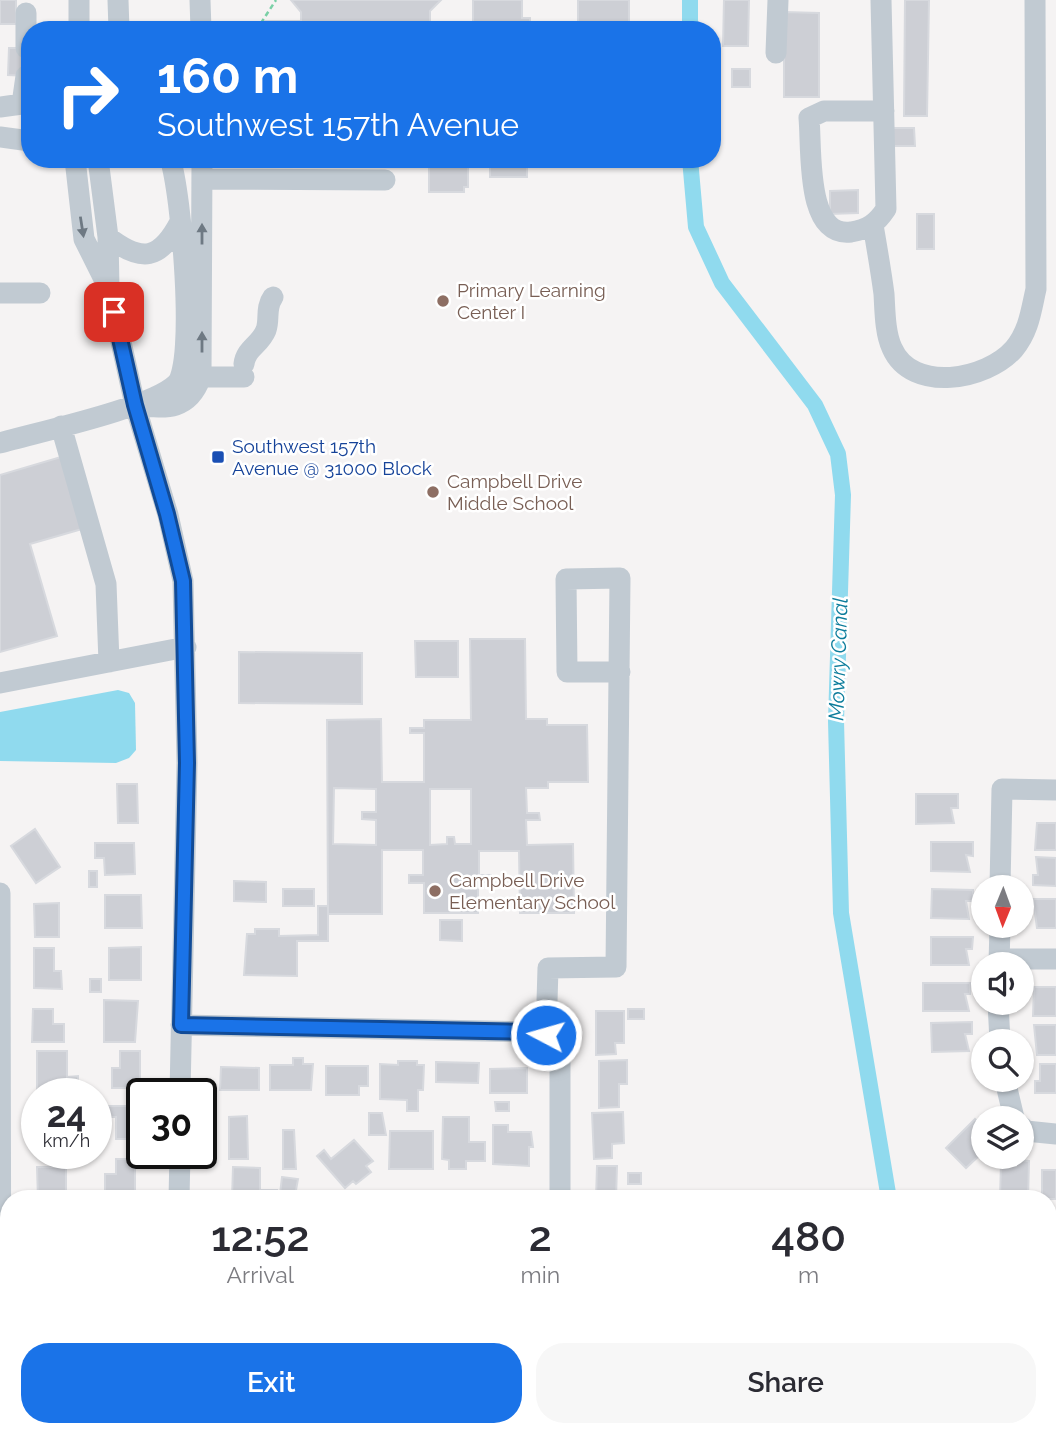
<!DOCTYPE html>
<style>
:root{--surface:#fff;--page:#f7f7f7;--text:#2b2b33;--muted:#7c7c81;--accent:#1a73e8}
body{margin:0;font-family:Raleway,sans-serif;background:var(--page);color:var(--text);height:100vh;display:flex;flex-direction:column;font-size:26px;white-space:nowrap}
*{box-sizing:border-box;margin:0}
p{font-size:23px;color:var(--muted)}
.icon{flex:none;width:38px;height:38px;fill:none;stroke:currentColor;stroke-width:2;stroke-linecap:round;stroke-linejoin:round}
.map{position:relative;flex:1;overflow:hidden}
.panel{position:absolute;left:0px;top:1190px;width:1057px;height:247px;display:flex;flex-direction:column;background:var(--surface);border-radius:28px 28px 0 0;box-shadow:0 2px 5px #0004}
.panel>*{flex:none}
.hud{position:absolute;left:21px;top:21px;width:700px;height:147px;border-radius:28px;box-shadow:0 2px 5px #0004;background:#1a73e8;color:#fff;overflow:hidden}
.needle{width:46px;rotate:181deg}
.controls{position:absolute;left:971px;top:875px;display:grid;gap:14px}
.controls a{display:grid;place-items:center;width:63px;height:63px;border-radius:50%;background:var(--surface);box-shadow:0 2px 5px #0004;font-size:35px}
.speed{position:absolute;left:21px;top:1078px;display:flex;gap:14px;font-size:35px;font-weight:700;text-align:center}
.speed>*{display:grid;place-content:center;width:91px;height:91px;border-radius:50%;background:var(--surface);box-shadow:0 2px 5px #0004;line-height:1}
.speed small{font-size:18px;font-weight:400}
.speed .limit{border:4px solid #111;border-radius:10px;background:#fff;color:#111}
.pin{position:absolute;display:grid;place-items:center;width:60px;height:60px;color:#fff;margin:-30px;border-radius:14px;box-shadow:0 4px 10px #0006}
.me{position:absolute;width:77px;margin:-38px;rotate:276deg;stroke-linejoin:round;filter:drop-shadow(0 0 5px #0008)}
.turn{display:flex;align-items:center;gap:24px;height:147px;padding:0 21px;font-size:32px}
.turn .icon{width:91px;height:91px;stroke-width:2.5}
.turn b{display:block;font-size:49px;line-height:60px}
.eta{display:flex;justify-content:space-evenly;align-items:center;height:119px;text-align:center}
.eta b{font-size:42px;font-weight:600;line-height:49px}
.button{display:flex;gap:14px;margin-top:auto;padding:14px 21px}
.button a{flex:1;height:80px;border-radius:28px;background:var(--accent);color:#fff;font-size:28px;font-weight:600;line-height:80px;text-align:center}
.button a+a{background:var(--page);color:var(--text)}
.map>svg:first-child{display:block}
.water{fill:#90daee}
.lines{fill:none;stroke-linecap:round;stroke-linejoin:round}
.canal{stroke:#90daee;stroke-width:16}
.building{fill:#cdcfd5;stroke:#d7d9de;stroke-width:2;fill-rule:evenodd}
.path{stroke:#7ad0a6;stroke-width:2.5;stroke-dasharray:5 3.5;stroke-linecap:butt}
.minor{stroke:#c1cad2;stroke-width:21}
.oneway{fill:#6e7983}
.route-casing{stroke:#114b97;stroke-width:18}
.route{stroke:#1a73e8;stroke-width:12}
.education-dot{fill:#8d6e63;stroke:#fff;stroke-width:2.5}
.transit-dot{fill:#1a4fb4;stroke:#fff;stroke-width:2.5}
.labels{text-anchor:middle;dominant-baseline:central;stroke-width:5;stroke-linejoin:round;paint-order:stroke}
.education-label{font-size:19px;fill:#785e54;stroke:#fff;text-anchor:start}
.transit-label{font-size:19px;fill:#164399;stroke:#fff;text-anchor:start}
.water-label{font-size:21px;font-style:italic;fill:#0c7c9b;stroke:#fff}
</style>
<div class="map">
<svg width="1056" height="1436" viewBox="0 0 1056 1436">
<rect width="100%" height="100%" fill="#f5f3f3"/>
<path class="water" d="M118 690 129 693 135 703 136 750 129 758 116 763 0 761V712Z"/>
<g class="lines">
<path class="canal" d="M690 0V30
M690 159 696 227 722 283 815 405 838 454 843 495 836 721 841 913 889 1199
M890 1436V1428"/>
</g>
<path class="building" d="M0 0H16V24H0Z
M441 0 430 11V22H469V30H263V21H301V12L291 0Z
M473 0H522V18H530V30H469V22H473Z
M578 0H629V30H578Z
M724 0H749L748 46H723Z
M905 0H929L927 116H904Z
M784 12 819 13V97H784Z
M9 48H30V76L8 75Z
M732 69H750V87H732Z
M892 128H914L915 146H892Z
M325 159H409V166H325Z
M490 159H527V177H490Z
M429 162H463V166H468V187H464V192H429Z
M858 190V213L830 214V191Z
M917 214H934V249H917Z
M61 457 82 529 30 544 57 636 0 652V475Z
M470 639H525L526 719H547V725H587L588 782H548V788H526L527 813H539L540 820H526L527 845 573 844 574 913H520L519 851H479V875H491V882H478V913H424V883H409V875H423V850H382V914H328L327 720 381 719 382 782H424V733H410V728H424V720H471ZM334 788 376 789V812H362V819L376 820V845L333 844ZM430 789H471V844H455L454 837H447V844L430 845Z
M415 641H458V677H416Z
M239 652 362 653V704L239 703Z
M117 784H137L138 823H118Z
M916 794H958V808H951L954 823 916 824Z
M1037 823H1056V850H1035Z
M35 829 60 867 36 883 11 846Z
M931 842H973V856L966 855 970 872 931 871Z
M95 843H134L135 874 105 875 104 858H95Z
M1036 857 1056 858V886L1033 885V875H1038Z
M89 871H97V887H89Z
M234 881 266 882V902L234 901Z
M283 889H314V906H283Z
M932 889 973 890V901H966L969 919 931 918Z
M105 895H141L142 928H105Z
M1033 899H1056V928H1037Z
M59 903V937H35L34 904Z
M318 906H328V941H297V976L244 975 247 934H255V929H279V936L318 935Z
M440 920H462V941L440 940Z
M931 937H973L972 949H966L969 965H931Z
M141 947V980H109V948Z
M34 948H54V971H61L62 989 34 988Z
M90 979H101V992H90Z
M923 983H970V994H965L969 1011H923Z
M1034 987H1056V1016H1033Z
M104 1000 138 1001 135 1042H104Z
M33 1009H53V1024H64V1042H32Z
M628 1009H644V1019H628Z
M596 1011H624V1043H615L616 1054 596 1055Z
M972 1022V1034H965L969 1051 932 1052 931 1023Z
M1034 1025H1056V1055H1037Z
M37 1051H67V1077L78 1076V1094H37Z
M120 1051H140V1088H112V1068H120Z
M293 1058H303V1064H313L311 1090H270V1065H293Z
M627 1060V1084H619V1107L599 1108V1061Z
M398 1061H417V1065H424L423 1090H418V1111H407V1100L380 1099V1064L398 1065Z
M436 1062 479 1063 478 1083 436 1082Z
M1040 1064H1056V1093H1035V1081H1040Z
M326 1066H368V1086H359V1095H326Z
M221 1067 259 1068V1090H220Z
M527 1068V1093H490V1069Z
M495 1102H509V1111H496Z
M102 1106H138L137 1139H116V1117H101Z
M33 1110H37V1147H33Z
M623 1112 624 1143 612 1144V1158L594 1159 592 1113Z
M369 1113H382L386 1135H369Z
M247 1116 248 1159H229V1117Z
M443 1117H469V1142H485V1161H466V1169H449V1160L442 1159Z
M975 1119 984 1128 980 1133 984 1137V1151L966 1168 946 1148Z
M493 1125H508V1132H531L533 1147H529V1166L493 1164Z
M283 1130H294L296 1169H283Z
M390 1131H433V1169H389Z
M354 1140 373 1161 366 1166 371 1172 356 1184 353 1181 345 1188 317 1156 324 1150 331 1159Z
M116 1159H135V1192H105V1174H116Z
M1016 1160 1029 1161 1028 1199H1000L1001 1162 1016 1166Z
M597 1166H617L616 1199H596Z
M37 1167H66V1199H38Z
M233 1167 260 1168V1196L232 1199Z
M1042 1170H1056V1199H1042Z
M628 1173H641V1184H628Z
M282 1177 298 1179 295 1196 280 1194Z
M262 1190H277V1199H262Z
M35 1428H65V1436H35Z
M104 1428H136V1436H104Z
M397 1428 418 1429V1436H397Z"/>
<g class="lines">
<path class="path" d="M220 25 259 26 276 0"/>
<path class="minor" d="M118 0 119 30
M200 0 201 30
M881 0 886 209C876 224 868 229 851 232 805 238 812 149 809 118L824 111H884
M79 30V0
M26 48V13
M776 53 778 0
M0 107 22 104 26 76
M0 137 30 141
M75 159 84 239 105 281
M98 159 108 237 109 288 135 405 168 515 183 581 187 763 180 1094
M202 179 385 180
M873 225C877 248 881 271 884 294 885 311 885 333 892 348 912 394 987 380 1014 349 1029 331 1031 311 1036 289L1035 0
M108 237C142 263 160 260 180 222
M0 293H40
M244 364C246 348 260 345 266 330 270 319 265 308 273 297
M201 377H244
M137 405C168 409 189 410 201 377L202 159
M61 426 106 584 109 662
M0 443C38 432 151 408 176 384 197 366 181 189 170 159
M0 683 186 647
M1000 887 1002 789 1056 790
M0 893 1 1436
M999 959H1056
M999 964 1000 926
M998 1003 1000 1041
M181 1025 530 1032 549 1037 560 1059V1199
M546 1035 548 968 616 967 620 578 566 579 567 672H620
M1005 1080 1014 1118
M1022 1127 1026 1131 1056 1134
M179 1199 180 1153
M580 1428 584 1436
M178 1436V1428"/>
</g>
<defs><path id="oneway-solid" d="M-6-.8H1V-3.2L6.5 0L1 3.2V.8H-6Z" transform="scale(1.75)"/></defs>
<g class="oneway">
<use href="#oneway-solid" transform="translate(82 227) rotate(81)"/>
<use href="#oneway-solid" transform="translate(202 234) rotate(-90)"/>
<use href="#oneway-solid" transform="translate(202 342) rotate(-90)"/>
</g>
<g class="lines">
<defs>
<path id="route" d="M114 312 135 405 167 514 183 581 187 763 181 1025 530 1032 546 1035"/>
</defs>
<use href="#route" class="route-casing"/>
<use href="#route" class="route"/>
</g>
<g class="education-dot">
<circle cx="443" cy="301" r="7"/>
<circle cx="433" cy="492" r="7"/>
<circle cx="435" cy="891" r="7"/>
</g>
<rect class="transit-dot" x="211" y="450" width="14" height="14" rx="3.5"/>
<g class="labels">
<g class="education-label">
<text x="457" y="290">Primary Learning<tspan x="457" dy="22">Center I</tspan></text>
<text x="447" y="481">Campbell Drive<tspan x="447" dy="22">Middle School</tspan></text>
<text x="449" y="880">Campbell Drive<tspan x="449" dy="22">Elementary School</tspan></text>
</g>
<g class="transit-label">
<text x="232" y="446">Southwest 157th<tspan x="232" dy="22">Avenue @ 31000 Block</tspan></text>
</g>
<g class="water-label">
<text transform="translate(838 659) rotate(-88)">Mowry Canal</text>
</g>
</g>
</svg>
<div class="controls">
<a><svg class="needle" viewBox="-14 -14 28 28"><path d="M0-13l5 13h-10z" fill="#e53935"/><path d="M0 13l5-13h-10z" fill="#7c7c81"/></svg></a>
<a><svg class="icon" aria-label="sound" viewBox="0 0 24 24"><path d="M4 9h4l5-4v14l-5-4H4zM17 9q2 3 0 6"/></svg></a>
<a><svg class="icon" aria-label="search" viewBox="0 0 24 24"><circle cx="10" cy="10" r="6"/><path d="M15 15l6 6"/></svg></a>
<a><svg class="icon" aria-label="layers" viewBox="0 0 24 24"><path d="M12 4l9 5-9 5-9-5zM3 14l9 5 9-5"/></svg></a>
</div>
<div class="speed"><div>24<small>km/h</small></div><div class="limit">30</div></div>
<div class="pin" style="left:114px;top:312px;background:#d93025"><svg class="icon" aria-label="arrive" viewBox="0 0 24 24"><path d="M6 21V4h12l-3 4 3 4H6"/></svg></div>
<svg class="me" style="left:546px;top:1035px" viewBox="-20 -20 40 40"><circle r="17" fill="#1a73e8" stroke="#fff" stroke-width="3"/><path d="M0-11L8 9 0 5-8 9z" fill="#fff"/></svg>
<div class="hud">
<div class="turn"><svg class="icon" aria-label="right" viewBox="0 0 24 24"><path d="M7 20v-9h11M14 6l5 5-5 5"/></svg><div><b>160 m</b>Southwest 157th Avenue</div></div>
</div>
<section class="panel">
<div class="eta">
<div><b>12:52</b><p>Arrival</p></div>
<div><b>2</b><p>min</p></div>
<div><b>480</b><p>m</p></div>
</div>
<div class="button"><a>Exit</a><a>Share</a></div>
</section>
</div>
